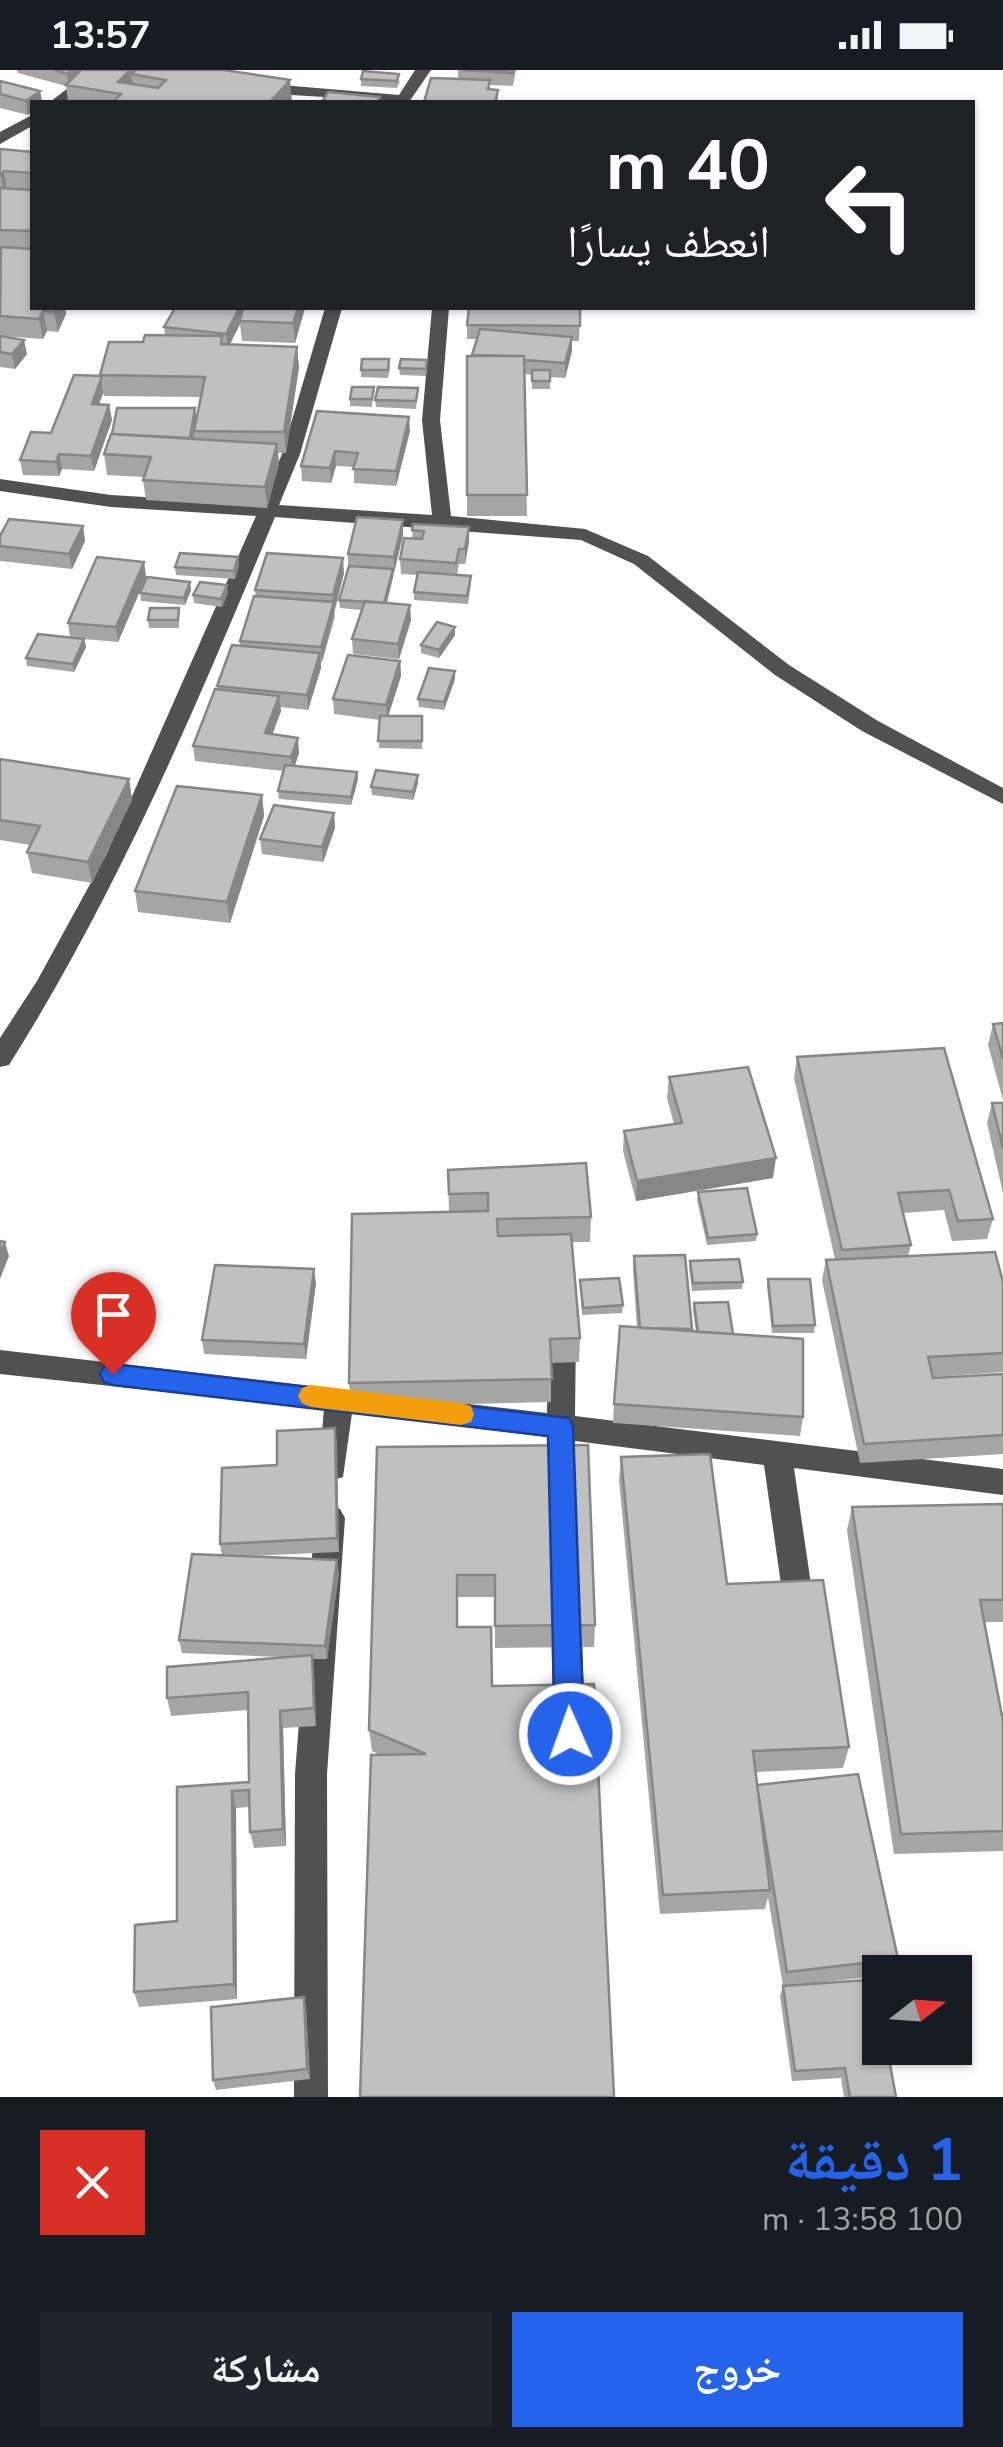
<!DOCTYPE html>
<html lang="ar">
<meta charset="utf-8">
<style>
:root{--surface:#171b24;--page:#20242c;--text:#f1f3f6;--muted:#9ea1a6;--accent:#2563eb}
body{margin:0;font-family:"Nunito Sans","Noto Naskh Arabic",sans-serif;background:var(--page);color:var(--text);direction:rtl;height:100vh;display:flex;flex-direction:column;font-size:38px;white-space:nowrap}
*{box-sizing:border-box;margin:0}
p{font-size:32px;color:var(--muted)}
.icon{flex:none;width:55px;height:55px;fill:none;stroke:currentColor;stroke-width:2;stroke-linecap:round;stroke-linejoin:round}
.map{position:relative;height:2027px;overflow:hidden;direction:ltr}
.drawer{display:flex;flex-direction:column;background:var(--surface);flex:1}
.drawer>*{flex:none}
.top-card{position:absolute;left:30px;top:30px;width:945px;height:210px;border-radius:0px;box-shadow:0 2px 8px #0004;direction:rtl;background:#202124;color:#fff;overflow:hidden}
.needle{width:65px;rotate:73deg}
.buttons{position:absolute;left:862px;top:1885px;display:grid;gap:20px}
.buttons a{display:grid;place-items:center;width:110px;height:110px;border-radius:0px;background:var(--surface);box-shadow:0 2px 8px #0004;font-size:50px}
.pin{position:absolute;display:grid;place-items:center;width:85px;height:85px;color:#fff;margin:-102px -42px;border-radius:50% 50% 50% 0;rotate:-45deg;box-shadow:0 0 10px #0007}
.pin .icon{rotate:45deg}
.me{position:absolute;width:110px;margin:-55px;rotate:358deg;stroke-linejoin:round;filter:drop-shadow(0 0 8px #0008)}
.turn{display:flex;align-items:center;gap:35px;height:210px;padding:0 40px;font-size:45px}
.turn .icon{width:130px;height:130px;stroke-width:2.5}
.turn b{display:block;font-size:70px;line-height:85px}
.round{display:grid;place-items:center;flex:none;width:105px;height:105px;border-radius:0px;background:var(--page)}
.overview{display:flex;align-items:center;justify-content:space-between;height:170px;padding:0 40px}
h1{font-size:60px;font-weight:700;line-height:75px;color:var(--accent)}
.cta{display:flex;gap:20px;margin-top:auto;padding:20px 40px}
.cta a{flex:1;height:115px;border-radius:0px;background:var(--accent);color:#fff;font-size:40px;font-weight:700;line-height:115px;text-align:center}
.cta a+a{background:var(--page);color:var(--text)}
.status{display:flex;justify-content:space-between;align-items:center;height:70px;padding:0 50px;background:var(--surface);direction:ltr}
.status svg{height:28px;fill:currentColor}
.map>svg:first-child{display:block}
.lines{fill:none;stroke-linecap:round;stroke-linejoin:round}
.minor{fill:#515151;fill-rule:evenodd}
.wall{fill:#a5a5a5}
.shaded-wall{fill:#868686}
.building{fill:#c0c0c0;stroke:#868686;stroke-width:2.5}
.route{fill:#2563eb;stroke:#184099;stroke-width:2.5}
.slow{fill:#f59e0b}
</style>
<div class="status"><b>13:57</b><svg viewBox="0 0 49 12"><path d="M0 12V9h3v3zM5 12V6h3v6zM10 12V3h3v9zM15 12V0h3v12zM26 1h20v11H26zM47 4h2v5h-2z"/></svg></div>
<div class="map">
<svg width="1003" height="2027" viewBox="0 0 1003 2027">
<rect width="100%" height="100%" fill="#fff"/>
<g class="lines">
<path class="minor" d="M91 0H109L66 32H50Z
M415 0H431L409 32 258 23 250 18 258 13 399 25Z
M32 45V56L0 74V62Z
M325 238H342L300 384 279 435 432 445 422 350 432 238H449L440 350 451 446 585 459 648 486 789 595 878 651 1003 718V734L862 661 775 605 634 494 581 470 275 447C197 635 118 822 9 995L0 997V968L37 911 106 785 256 446 111 437 0 421V409L111 425 261 434 282 384Z
M562 1247 572 1250 576 1258 575 1346 1003 1399V1425L794 1398 815 1542 811 1552 800 1556 789 1552 785 1542 764 1395 575 1371 571 1382 561 1385 551 1382 547 1367 352 1343 343 1407 333 1410 323 1407 319 1398 324 1339 0 1304V1280L547 1343 548 1258 552 1250Z
M330 1435 340 1439 345 1448 327 1704 328 2027H294L295 1704 315 1448 320 1439Z
M566 1529 577 1533 581 1543 585 1648 580 1658 569 1663 558 1658 553 1648 551 1543 555 1533Z"/>
</g>
<path class="wall" d="M17 0H224L292 32H68L66 16 18 3Z
M458 0H516L513 16 490 15V19L498 20V32H424L458 9Z
M361 9 400 11 397 18 361 16Z
M0 11 40 21 42 32H32L28 45 0 38Z
M0 79 32 82V238H65L66 244 58 262 47 261 43 269 2 266 27 284 15 299 0 297Z
M239 238H305L295 273 242 271 240 254 230 274 299 297 286 383H278L279 394 267 438 146 430 143 410 144 407 107 405 104 384 196 347 201 327 104 326 103 323 99 334 109 335 112 350 94 401 62 399 59 406 23 405 20 390 51 363 101 306 143 272 165 265 164 257Z
M580 238 579 271H572V281L565 308 550 307V319H532V305L524 304 527 446H467V286H472L477 269H467V255Z
M390 297 388 308 361 307V300Z
M427 297 426 306 400 305 399 298Z
M374 317 372 337 350 336V329Z
M418 318 416 339 376 337 375 330Z
M317 341 410 361 396 416 354 413V397L336 396 331 413 302 411 301 396Z
M413 454 469 472 465 494H459L457 505 471 514 468 534 414 530V522L417 505 401 504 400 489 412 469Z
M83 456 85 471 72 499 0 491V466Z
M403 465 387 533 411 550 399 589 353 584 352 569 362 540 340 538 339 530 348 497V484Z
M238 487 239 495 235 509 176 505 175 497Z
M144 492 146 507 118 572 84 569 86 577 74 602 27 596 26 588 70 567 68 553Z
M344 503 334 539 335 547 322 592H321V598L308 640 280 637 281 641 272 664 299 683 294 696 357 702 358 709 351 735 279 729 278 721 283 701 195 691 193 676 217 619V616L240 575V571L256 526 255 520Z
M190 512 191 520 185 535 141 531 140 523Z
M228 523 222 537 194 533 193 525Z
M179 538V558H149L148 550Z
M455 557V565L439 588 421 583V575Z
M400 591 401 606 388 646H422V679L379 678 380 650 334 644 333 629Z
M455 609 444 640 419 637 418 629Z
M0 689 129 709 132 730 92 813 32 803 27 782 30 775 0 770Z
M418 705V713L413 730 372 725 371 717Z
M262 725 264 746 230 853 138 842 135 821Z
M334 743 335 758 323 792 262 784 260 769Z
M1003 953V1030L988 975 993 954Z
M797 987 993 1149 987 1169 952 1171 944 1140 903 1143 911 1175 908 1186 1003 1212V1302L933 1307V1308L1003 1304V1384L860 1393 822 1210 826 1190 835 1189 794 1008Z
M669 1007 773 1108 636 1131 623 1081 624 1061 674 1054 667 1028Z
M992 1033H1003V1123L987 1053Z
M448 1100 591 1147 590 1172H572L580 1268 579 1292 551 1293V1332L351 1337 349 1313 449 1142Z
M698 1122 757 1164 756 1171 707 1175 697 1130Z
M634 1186 692 1259V1261L696 1262 693 1241 694 1233 733 1264 803 1347 800 1366 613 1353 614 1334 637 1258 633 1200Z
M690 1191 743 1212 742 1219 692 1221 689 1198Z
M768 1209 815 1255 814 1263H772L767 1216Z
M580 1210 623 1235 622 1243 582 1245Z
M316 1213 306 1289 204 1284 202 1270Z
M335 1358 339 1482 251 1486 339 1503 327 1589H312L316 1656 283 1658 286 1776 254 1778 250 1762 249 1737 236 1738 237 1929 139 1937 134 1922 177 1851V1717L249 1712 248 1640 171 1646 167 1628 280 1587 182 1583 179 1570 222 1485 220 1474 277 1395Z
M377 1377 595 1555 594 1577 495 1578V1527H458L457 1557 492 1616 614 2027 380 1685 372 1681 369 1660Z
M621 1387 727 1514 849 1677 843 1698 755 1702 757 1715 898 1889 893 1902H880V1906L806 1914 880 1978H905L903 1982 888 1983 896 2027H844L841 2008 792 2011 780 1926 783 1916 768 1827 765 1839 660 1844 619 1410Z
M1003 1434V1552H985L1003 1651V1781L894 1784 847 1460 852 1437Z
M304 1927 306 1938 310 2009 216 2020 213 2010Z"/>
<path class="shaded-wall" d="M73 0H93L94 1 69 17 67 4Z
M130 0H144L131 4 134 22 118 12Z
M290 10 292 32H270Z
M40 21 42 32H32V42L28 45 26 31Z
M4 101 7 121 4 126 1 106Z
M56 238H65L66 244 58 262 54 242Z
M239 238H243L244 246 228 278 226 264Z
M298 238H305L295 273 293 253Z
M43 241 47 261 43 269 39 249Z
M572 267V281L565 308V293Z
M24 270 27 284 15 299 12 284Z
M297 277 299 297 286 383 284 362Z
M101 308 103 323 94 349 92 334Z
M109 335 112 350 94 401 91 386Z
M195 338 197 353 194 361V368L192 383 190 368Z
M409 347 410 361 396 416V401Z
M277 374 279 394 267 438 265 417Z
M335 381 336 396 331 413 330 398Z
M59 384 62 399 59 406 56 392Z
M403 450V465L394 502V487Z
M83 456 85 471 72 499 69 484Z
M469 457V472L465 494V479Z
M238 487 239 495 235 509 234 501Z
M343 488 344 503 322 592 321 577Z
M144 492 146 507 118 572 116 557Z
M393 499V507L384 542V534Z
M190 512 191 520 185 535 184 528Z
M227 515 228 523 222 537 221 529Z
M410 535 411 550 399 589 398 574Z
M455 557V565L439 588V580Z
M84 569 86 577 74 602 73 594Z
M320 583 321 598 308 640 307 625Z
M400 591 401 606 387 650 386 635Z
M455 601V609L444 640V632Z
M279 626 281 641 267 679 265 663Z
M298 668 299 683 293 702 291 687Z
M357 702 358 709 351 735V727Z
M418 705V713L413 730V722Z
M129 709 132 730 92 813 88 792Z
M262 725 264 746 230 853 227 832Z
M334 743 335 758 323 792 322 777Z
M776 1088 773 1108 636 1131 637 1111Z
M5 1172 9 1186 0 1209V1184Z
M314 1199 316 1213 306 1289 304 1274Z
M335 1358 337 1372 339 1482 337 1468Z
M337 1490 339 1503 327 1589 325 1576Z
M312 1585 314 1603 316 1656 314 1638Z
M280 1641 283 1658 286 1776 283 1759Z
M232 1721 236 1738 237 1929 234 1914Z
M304 1927 306 1938 310 2009 307 1999Z"/>
<path class="building" d="M54 0H73L67 4Z
M81 0H130L118 12 158 18 166 10 131 4 136 0H224L290 10 270 32H113L121 24 66 15Z
M462 0H513V3Z
M363 1 399 4 397 11 361 9Z
M431 8 490 10 488 19 498 20 495 32H424Z
M0 11 40 21 26 31 0 24Z
M328 22 380 27 377 32H322Z
M0 79 32 82V103L4 101 0 106Z
M0 118 32 120V161L0 160Z
M1 177 32 179V238H56L54 242 43 241 39 249 0 246Z
M175 238H239L226 264 164 257Z
M243 238H298L293 253 240 251Z
M469 238H580V256L467 255Z
M480 259 572 267 565 293 524 290V286L472 285Z
M145 265 222 266 221 274 297 277 284 362 194 361 205 307 100 305 109 272H143Z
M0 266 24 270 12 284 0 282Z
M467 286H524L527 425H467Z
M362 289H389L388 300H361Z
M401 289 427 290 426 299 399 298Z
M532 300H550V311H532Z
M74 305 102 306 92 334 109 335 91 386 59 384 56 392 20 390 31 362 51 363Z
M352 317H374L372 329H350Z
M378 317 418 318 416 331 375 330Z
M117 338H195L190 368 112 364Z
M317 341 409 347 396 401 353 399 358 383 335 381 330 398 301 396Z
M111 364 277 374 265 417 143 410 151 387 104 384Z
M357 447 403 450 394 487 348 484Z
M9 449 83 456 69 484 0 476V466Z
M413 454 469 457 465 479H459L456 493 400 489 404 468 422 469 424 461 412 460Z
M180 483 238 487 234 501 175 497Z
M267 483 343 488 333 525 255 520Z
M97 487 144 492 116 557 68 553Z
M349 496 393 499 384 533 339 530Z
M418 502 471 506 467 526 414 522Z
M147 507 190 512 184 528 140 523Z
M200 512 227 515 221 529 193 525Z
M254 526 334 532 321 577 240 571Z
M365 531 410 535 398 574 352 569Z
M150 538H179L178 550H148Z
M437 552 455 557 439 580 421 575Z
M38 564 84 569 73 594 26 588Z
M232 575 320 583 307 625 217 616Z
M348 585 400 591 386 635 333 629Z
M429 598 455 601 444 632 418 629Z
M215 619 279 626 265 663 298 668 291 687 193 676Z
M380 646H422V671H378Z
M0 689 129 709 88 792 27 782 40 756 0 750Z
M285 695 357 702 351 727 278 721Z
M376 700 418 705 413 722 371 717Z
M177 716 262 725 227 832 135 821Z
M274 735 334 743 322 777 260 769Z
M1003 953V989L993 954Z
M944 978 993 1149 958 1151 949 1120 898 1123 911 1175 842 1180 797 987Z
M748 997 776 1088 637 1111 624 1061 682 1053 669 1007Z
M992 1033H1003V1078Z
M586 1093 591 1147 497 1149 498 1166 571 1164 580 1268 550 1269 552 1309 349 1313 352 1144 488 1141V1123L449 1124 448 1100Z
M747 1118 757 1164 708 1168 698 1122Z
M0 1171 5 1172 0 1184Z
M995 1182 1003 1212V1283L928 1287 933 1308 1003 1304V1365L864 1374 826 1190Z
M685 1185 692 1259 640 1258 634 1186Z
M739 1189 743 1212 693 1213 690 1191Z
M215 1195 314 1199 304 1274 202 1270Z
M619 1208 623 1235 583 1238 580 1210Z
M768 1209H810L815 1255 773 1256Z
M728 1232 733 1264 698 1262 694 1233Z
M620 1256 803 1269V1347L614 1334Z
M335 1358 337 1468 220 1474 222 1398 277 1395V1361Z
M588 1375 595 1555 495 1556V1505H457V1557H491L492 1616 594 1614 614 2027H360L371 1685 426 1684 369 1660 377 1377Z
M710 1384 727 1514 823 1510 849 1677 753 1681 770 1820 663 1825 621 1387Z
M1003 1434V1530H980L1003 1651V1761L901 1764 852 1437Z
M192 1484 337 1490 325 1576 179 1570Z
M312 1585 314 1638 280 1641 283 1759 250 1762 249 1720 232 1721 234 1914 134 1922 135 1855 177 1851V1717L249 1712 248 1622 167 1628V1597Z
M858 1704 898 1889 787 1902 757 1715Z
M880 1909V1978H887L896 2027H850L845 1998 795 2001 783 1916Z
M304 1927 307 1999 213 2010 211 1937Z"/>
<path class="route" d="M113 1294 569 1348 573 1356 584 1664 580 1674 570 1678 559 1674 555 1664 548 1366 113 1315 104 1312 100 1304 104 1297Z"/>
<path class="slow" d="M311 1315 461 1333 471 1336 474 1344 471 1352 461 1355 311 1337 302 1333 298 1326 302 1318Z"/>
</svg>
<div class="buttons">
<a><svg class="needle" viewBox="-14 -14 28 28"><path d="M0-13l5 13h-10z" fill="#e53935"/><path d="M0 13l5-13h-10z" fill="#9ea1a6"/></svg></a>
</div>
<div class="pin" style="left:113px;top:1304px;background:#d93025"><svg class="icon" aria-label="arrive" viewBox="0 0 24 24"><path d="M6 21V4h12l-3 4 3 4H6"/></svg></div>
<svg class="me" style="left:570px;top:1664px" viewBox="-20 -20 40 40"><circle r="17" fill="#2563eb" stroke="#fff" stroke-width="3"/><path d="M0-11L8 9 0 5-8 9z" fill="#fff"/></svg>
<div class="top-card">
<div class="turn"><svg class="icon" aria-label="left" viewBox="0 0 24 24"><path d="M17 20v-9H6M10 6l-5 5 5 5"/></svg><div><b>40 m</b>انعطف يسارًا</div></div>
</div>
</div>
<section class="drawer">
<div class="overview"><div><h1>1 دقيقة</h1><p>100 m · 13:58</p></div><a class="round" style="background:#d93025;color:#fff"><svg class="icon" aria-label="close" viewBox="0 0 24 24"><path d="M6 6l12 12M18 6L6 18"/></svg></a></div>
<div class="cta"><a>خروج</a><a>مشاركة</a></div>
</section>
